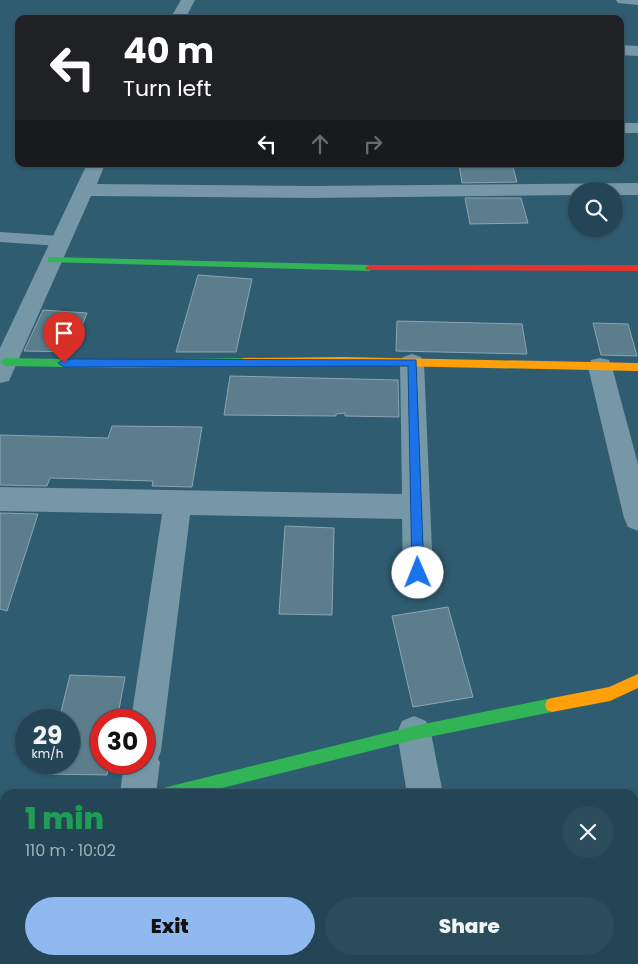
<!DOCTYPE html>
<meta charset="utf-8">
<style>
:root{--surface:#234555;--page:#2b4c5b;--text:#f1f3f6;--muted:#a3b1b9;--line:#405d6c;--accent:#90b9f0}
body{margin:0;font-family:Poppins,sans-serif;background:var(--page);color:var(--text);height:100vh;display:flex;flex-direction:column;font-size:19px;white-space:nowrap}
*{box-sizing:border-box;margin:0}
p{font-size:16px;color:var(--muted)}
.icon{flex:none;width:28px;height:28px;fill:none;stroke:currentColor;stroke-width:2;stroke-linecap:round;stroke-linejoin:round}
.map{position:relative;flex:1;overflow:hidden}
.details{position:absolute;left:0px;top:789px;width:639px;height:176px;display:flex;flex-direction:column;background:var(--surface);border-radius:15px 15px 0 0;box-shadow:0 1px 4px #0004,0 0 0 1px var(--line)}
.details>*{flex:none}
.banner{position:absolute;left:15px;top:15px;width:609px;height:152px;border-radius:10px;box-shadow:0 1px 4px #0004,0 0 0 1px var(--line);background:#202124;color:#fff;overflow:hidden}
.buttons{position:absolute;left:568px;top:182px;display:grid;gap:10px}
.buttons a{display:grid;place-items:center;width:55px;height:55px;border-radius:50%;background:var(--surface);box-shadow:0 1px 4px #0004,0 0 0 1px var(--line);font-size:25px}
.speed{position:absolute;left:15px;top:709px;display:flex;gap:10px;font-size:25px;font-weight:700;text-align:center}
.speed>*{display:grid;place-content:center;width:65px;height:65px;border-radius:50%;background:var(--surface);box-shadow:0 1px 4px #0004,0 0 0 1px var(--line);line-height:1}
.speed small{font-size:12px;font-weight:400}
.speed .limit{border:8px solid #d22;background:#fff;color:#111}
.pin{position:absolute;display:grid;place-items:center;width:42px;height:42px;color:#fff;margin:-51px -21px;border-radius:50% 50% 50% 0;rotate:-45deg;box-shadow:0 0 5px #0007}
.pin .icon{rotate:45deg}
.me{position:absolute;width:55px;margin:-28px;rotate:359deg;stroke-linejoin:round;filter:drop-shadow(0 0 4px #0008)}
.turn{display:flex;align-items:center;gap:18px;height:105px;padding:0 25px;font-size:22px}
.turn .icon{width:65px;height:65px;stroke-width:2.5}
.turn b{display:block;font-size:35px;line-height:42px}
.lanes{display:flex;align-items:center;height:48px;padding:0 25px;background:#0003;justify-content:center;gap:25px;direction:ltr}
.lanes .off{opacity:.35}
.round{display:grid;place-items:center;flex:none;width:52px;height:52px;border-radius:26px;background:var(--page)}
.summary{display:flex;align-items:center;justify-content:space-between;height:85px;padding:0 25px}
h1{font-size:30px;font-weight:800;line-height:38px;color:#1e9e55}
.button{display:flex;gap:10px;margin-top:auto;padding:10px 25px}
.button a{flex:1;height:58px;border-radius:30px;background:var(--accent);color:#111;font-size:20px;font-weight:800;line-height:58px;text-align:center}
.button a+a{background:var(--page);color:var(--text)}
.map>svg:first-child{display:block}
.building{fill:#5c7d8c;stroke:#8aa6b3}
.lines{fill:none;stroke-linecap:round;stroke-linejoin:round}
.lane{fill:#7697a5;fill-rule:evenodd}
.street{fill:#7697a5;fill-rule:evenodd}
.fast{fill:#30b455;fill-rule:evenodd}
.slow{fill:#ff9f0a;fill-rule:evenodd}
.jam{fill:#e5322d;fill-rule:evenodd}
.route{fill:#1a73e8;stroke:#114b97}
</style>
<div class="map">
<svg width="638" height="964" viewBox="0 0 638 964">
<rect width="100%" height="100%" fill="#2f5c71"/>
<path class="building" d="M459 164H512L517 182 462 183Z
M465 198H521L528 223 470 224Z
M198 275 252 279 236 352H176Z
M43 310 87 313 72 352 24 351Z
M397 321 522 324 527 354 396 351Z
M593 323 628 324 637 356 601 355Z
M230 376 398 380 399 417 345 416V413L336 414V416L224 415Z
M112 426 202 427 192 487 152 486 153 481 50 478 47 486 0 485V435L108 438Z
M0 513 38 514 7 611 0 609Z
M285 526 334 528 332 615 279 614Z
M448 607 473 697 413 707 392 616Z
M70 675 125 677 117 720H101V762H109L107 775 47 774 49 762H69V720H59Z"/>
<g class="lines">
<path class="lane" d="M0 232 60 236 65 237 68 241 65 245 60 246 0 242Z"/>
<path class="street" d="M181 0H195L185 19H170Z
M616 0H638V5L618 3Z
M620 45 638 46V56L620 55Z
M620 123H638V133H620Z
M87 164H105L97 184 312 186 638 183V195H614V191H576V195L312 198 91 196 12 374 9 381 0 383V348Z
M412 354 421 357 424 363 433 573 429 583 418 587 407 583 403 573 402 519 190 515 161 751 158 759 160 762 156 794H120L124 762H144V720H131L162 514 0 511V487L402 494 400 363 403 357Z
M600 358 609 360 612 367 638 464V531L628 527 624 518 588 367 591 360Z
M414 716 426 721 431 733 443 794H407L397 733 402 721Z
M5 815V853L0 854V816Z
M436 960H476L477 964H437Z"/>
<path class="fast" d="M51 257 369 265 373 268 369 271 48 262V258Z
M5 358 122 360 243 358 248 362 243 366 122 368 5 366 0 362Z
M552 698 557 700 559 705 557 710 552 712 414 740 198 794H160L162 789 167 787 414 726Z"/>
<path class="slow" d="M344 357 638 363V371L344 365 243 366 238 362 243 358Z
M638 674V688L610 701 552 712 547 710 545 705 547 700 552 698 609 687Z"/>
<path class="jam" d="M369 265H638V271L366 270 365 268Z"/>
</g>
<path class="route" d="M64 359 416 360 424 573 423 577 418 579 414 577 412 573 408 366 64 367 58 363Z"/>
</svg>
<div class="buttons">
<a><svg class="icon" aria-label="search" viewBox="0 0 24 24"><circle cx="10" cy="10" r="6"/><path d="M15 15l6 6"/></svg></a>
</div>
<div class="speed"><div>29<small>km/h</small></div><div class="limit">30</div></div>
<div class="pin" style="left:64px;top:363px;background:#d93025"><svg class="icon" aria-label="arrive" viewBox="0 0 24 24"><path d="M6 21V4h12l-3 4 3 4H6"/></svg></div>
<svg class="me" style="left:418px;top:573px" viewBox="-20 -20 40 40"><circle r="19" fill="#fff"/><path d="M0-13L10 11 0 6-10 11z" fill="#1a73e8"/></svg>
<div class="banner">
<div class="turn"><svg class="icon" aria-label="left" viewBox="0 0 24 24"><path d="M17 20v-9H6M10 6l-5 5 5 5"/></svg><div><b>40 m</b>Turn left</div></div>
<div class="lanes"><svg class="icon" aria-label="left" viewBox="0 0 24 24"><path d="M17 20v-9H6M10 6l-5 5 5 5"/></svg><svg class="icon off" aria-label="ahead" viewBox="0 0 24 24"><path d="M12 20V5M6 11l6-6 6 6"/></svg><svg class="icon off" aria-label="right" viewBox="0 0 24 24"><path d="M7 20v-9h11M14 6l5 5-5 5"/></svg></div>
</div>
<section class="details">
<div class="summary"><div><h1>1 min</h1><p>110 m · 10:02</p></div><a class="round"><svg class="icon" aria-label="close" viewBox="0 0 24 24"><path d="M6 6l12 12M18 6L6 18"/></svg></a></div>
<div class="button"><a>Exit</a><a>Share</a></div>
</section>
</div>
